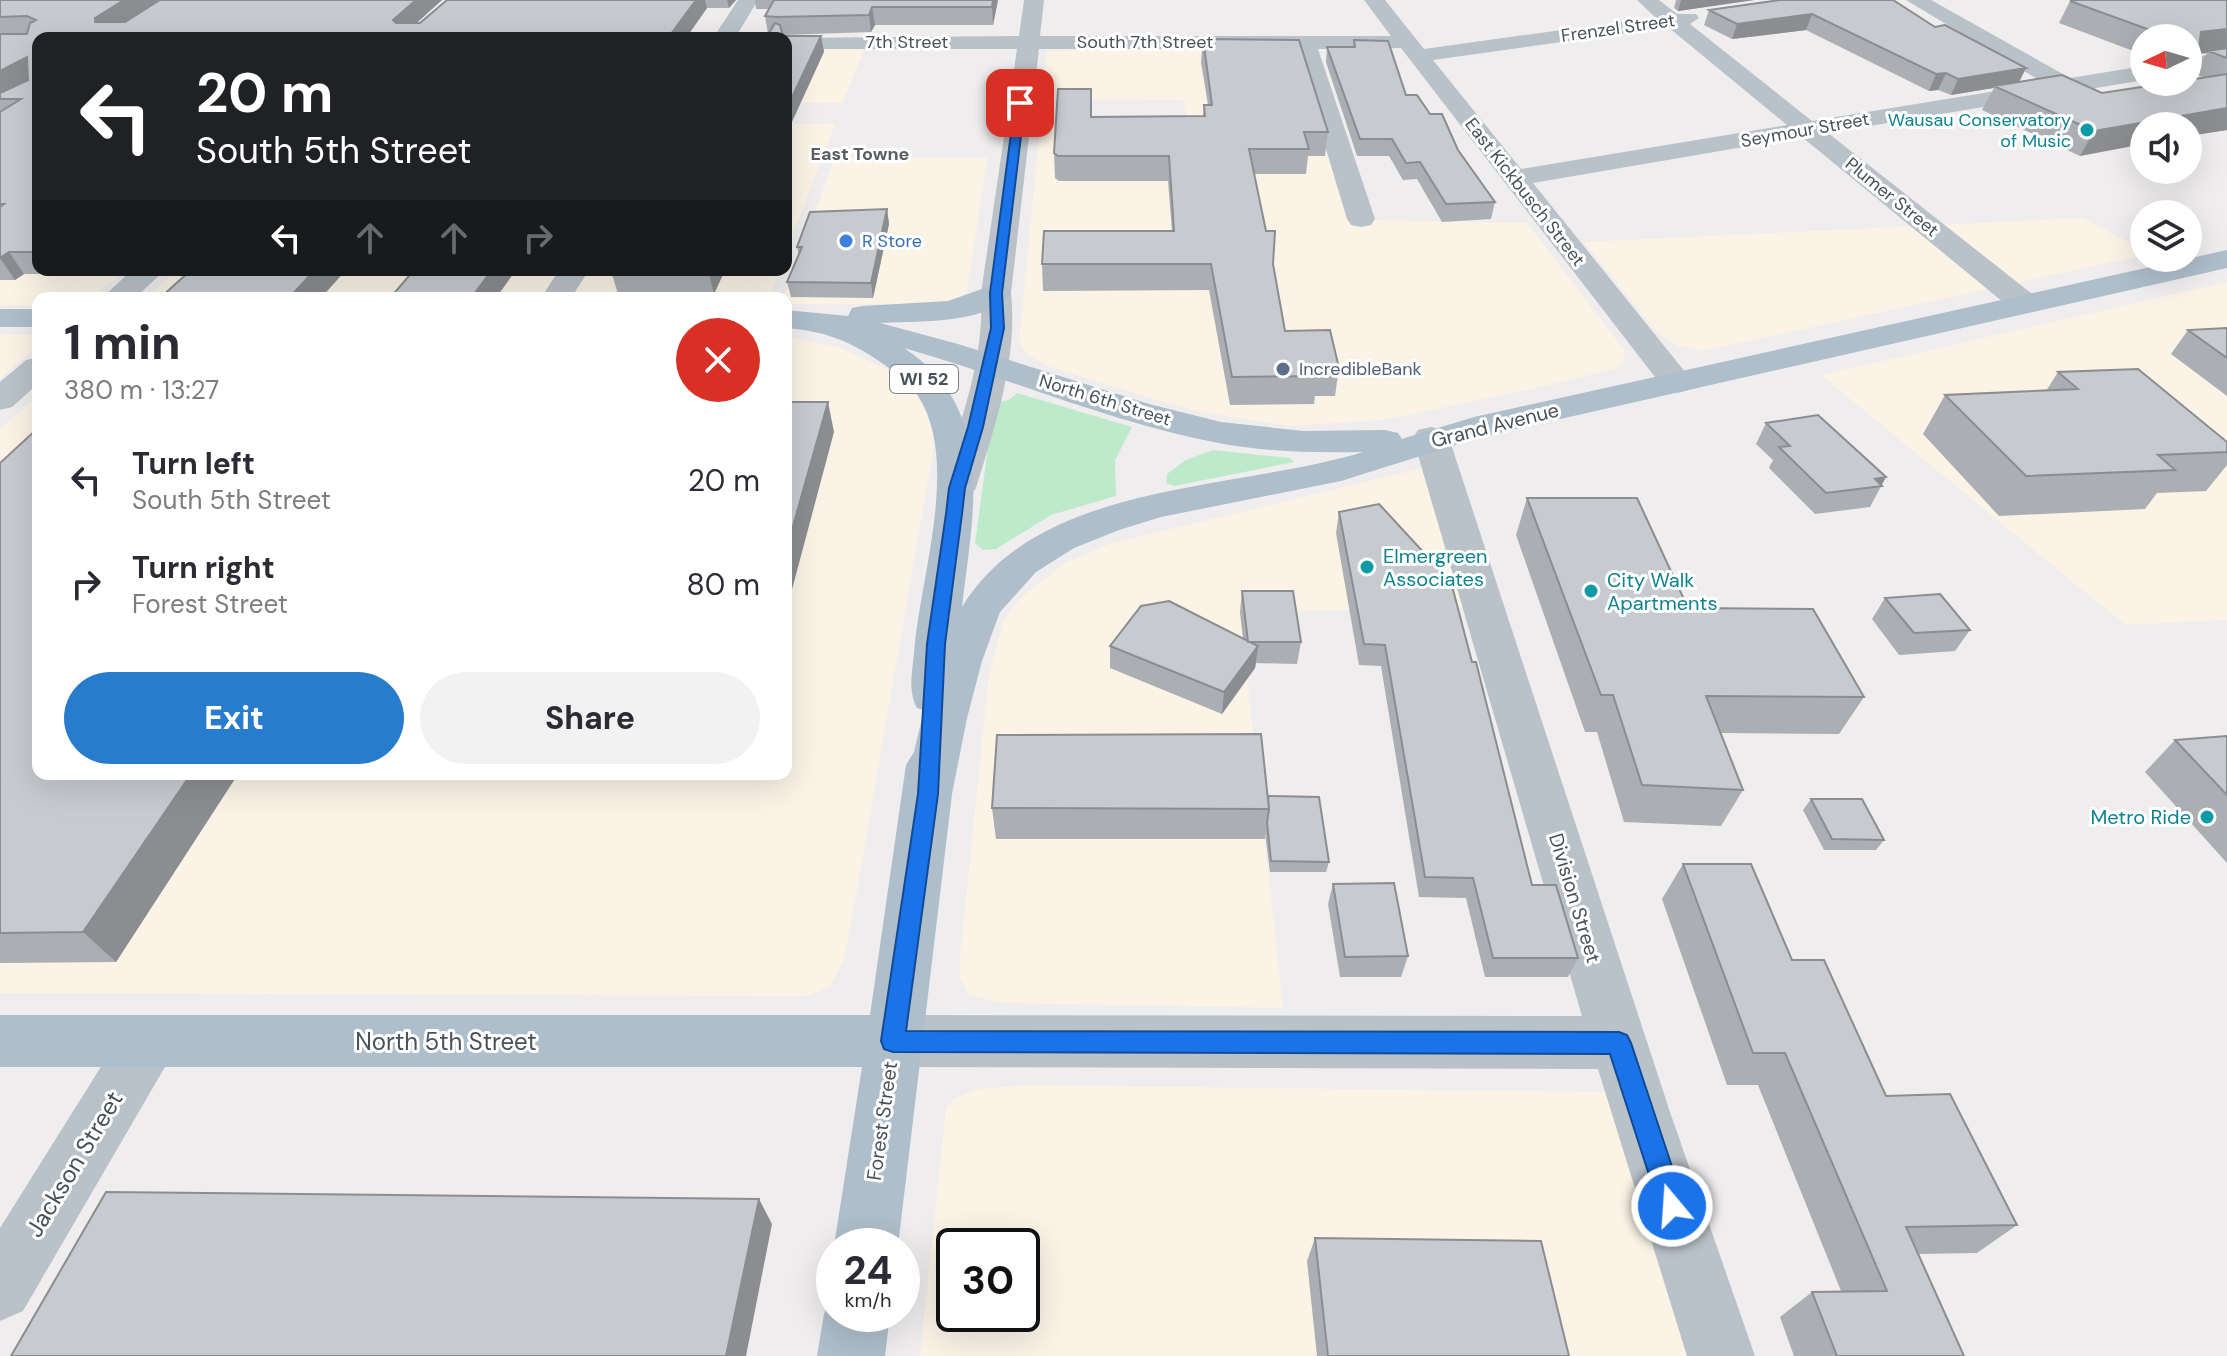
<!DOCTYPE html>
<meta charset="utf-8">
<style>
:root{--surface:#fff;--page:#f2f2f3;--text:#2b2b33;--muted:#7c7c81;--accent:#277cce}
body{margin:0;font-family:"DM Sans",sans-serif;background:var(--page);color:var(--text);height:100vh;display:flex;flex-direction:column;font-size:30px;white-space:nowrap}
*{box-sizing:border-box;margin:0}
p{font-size:26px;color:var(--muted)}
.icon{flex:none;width:44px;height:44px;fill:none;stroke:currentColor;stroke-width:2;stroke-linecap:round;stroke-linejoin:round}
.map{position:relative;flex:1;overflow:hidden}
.sheet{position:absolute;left:32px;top:292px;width:760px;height:488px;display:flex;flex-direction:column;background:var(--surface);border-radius:16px;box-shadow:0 8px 32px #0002}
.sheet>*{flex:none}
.top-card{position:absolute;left:32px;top:32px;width:760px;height:244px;border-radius:16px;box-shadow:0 8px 32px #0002;background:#202124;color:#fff;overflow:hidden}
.needle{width:52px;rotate:265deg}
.buttons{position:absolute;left:2130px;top:24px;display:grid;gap:16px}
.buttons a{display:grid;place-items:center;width:72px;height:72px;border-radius:50%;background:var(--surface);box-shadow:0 8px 32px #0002;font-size:40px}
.speed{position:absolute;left:816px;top:1228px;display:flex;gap:16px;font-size:40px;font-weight:700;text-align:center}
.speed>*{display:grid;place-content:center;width:104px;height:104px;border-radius:50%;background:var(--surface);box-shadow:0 8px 32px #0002;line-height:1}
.speed small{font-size:20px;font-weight:400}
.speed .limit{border:4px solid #111;border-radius:12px;background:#fff;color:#111}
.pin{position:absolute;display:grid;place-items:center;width:68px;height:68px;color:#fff;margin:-34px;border-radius:16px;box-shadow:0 4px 12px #0006}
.me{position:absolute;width:88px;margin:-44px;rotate:342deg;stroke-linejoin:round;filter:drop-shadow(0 0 6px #0008)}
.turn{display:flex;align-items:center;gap:28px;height:168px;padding:0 32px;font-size:36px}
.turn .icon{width:104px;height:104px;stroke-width:2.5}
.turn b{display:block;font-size:56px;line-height:68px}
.lanes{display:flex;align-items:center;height:76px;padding:0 32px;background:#0003;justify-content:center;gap:40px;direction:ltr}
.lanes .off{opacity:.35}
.round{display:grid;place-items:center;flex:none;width:84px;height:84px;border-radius:42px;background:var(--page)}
.overview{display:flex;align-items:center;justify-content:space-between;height:136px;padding:0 32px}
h1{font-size:48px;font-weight:700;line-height:60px}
.button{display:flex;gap:16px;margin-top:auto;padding:16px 32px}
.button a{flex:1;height:92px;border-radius:48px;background:var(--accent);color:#fff;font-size:32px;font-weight:700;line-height:92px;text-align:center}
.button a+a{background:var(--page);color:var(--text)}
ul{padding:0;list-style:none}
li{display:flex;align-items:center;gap:24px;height:104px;padding:0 32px}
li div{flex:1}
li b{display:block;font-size:30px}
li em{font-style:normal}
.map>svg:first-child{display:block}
.commercial{fill:#faf3e6;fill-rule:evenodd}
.green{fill:#beeacc}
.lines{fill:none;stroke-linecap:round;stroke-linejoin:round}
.minor{fill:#b9c2c8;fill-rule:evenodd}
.major{fill:#aebeca;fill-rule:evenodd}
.wall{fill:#abaeb2}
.shaded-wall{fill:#8b8d91}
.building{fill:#c7cacf;stroke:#8b8d91;stroke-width:2}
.route{fill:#1a73e8;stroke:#114b97;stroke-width:2}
.culture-dot{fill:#0f9aa8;stroke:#fff;stroke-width:3}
.shop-dot{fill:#3f7fe0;stroke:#fff;stroke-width:3}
.service-dot{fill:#5c6f8a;stroke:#fff;stroke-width:3}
.labels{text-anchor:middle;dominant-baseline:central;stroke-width:6;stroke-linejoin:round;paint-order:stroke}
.far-street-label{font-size:18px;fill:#475158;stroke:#fff}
.far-culture-label{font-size:18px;fill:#0d838f;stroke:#fff;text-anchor:end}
.far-neighbourhood-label{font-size:18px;font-weight:bold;fill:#5a5e61;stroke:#fff}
.far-shop-label{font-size:18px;fill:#366cbe;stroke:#fff;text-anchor:start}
.far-service-label{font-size:18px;fill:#4e5e75;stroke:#fff;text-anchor:start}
.shield{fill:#fff;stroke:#7e858a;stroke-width:2}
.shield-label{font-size:18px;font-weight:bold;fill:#475158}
.street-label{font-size:20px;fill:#475158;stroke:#fff}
.culture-label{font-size:20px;fill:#0d838f;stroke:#fff;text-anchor:start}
.near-street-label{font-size:24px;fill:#475158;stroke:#fff}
</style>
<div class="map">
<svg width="2227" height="1356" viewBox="0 0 2227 1356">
<rect width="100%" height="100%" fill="#efeded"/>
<path class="commercial" d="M1301 48 1371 220 1527 223 1625 351 1623 364 1614 369 1532 389 1384 420 1290 426 1205 413 1154 399 1050 367 1025 353 1019 341 1040 127 1188 126 1184 100 1042 99 1047 51Z
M786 49H865L842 103H786Z
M786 124H835L786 253Z
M835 157 987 158 967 293 958 299 939 304H786V298H783Z
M2083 218 2144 250V255L1703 351 1678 346 1656 331 1584 242Z
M0 234 38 270H125L91 298H38V305H0Z
M175 270H779L769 298H148Z
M2227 282V620L2125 625 1821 375Z
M0 334 33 335 38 339V345L0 379Z
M786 337 838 347 892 371 914 390 924 405 933 429 934 446 849 936 843 962 829 988 806 996H769L0 993V429L38 395V774H786Z
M1431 466 1476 607 1240 613 1283 1008 1001 1003 968 995 960 977V957L989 673 1004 620 1020 598 1065 563 1109 544Z
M1029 1085 1606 1092 1696 1356H920L946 1108 954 1099 976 1089ZM954 1246H1022V1314H954Z"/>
<path class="green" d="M1017 393 1132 427 1115 460 1116 496 1051 515 996 549 983 550 975 543 994 403 1009 400Z
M1213 450 1290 458 1294 462 1174 486 1166 483 1167 474 1186 460Z"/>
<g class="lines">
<path class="minor" d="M738 0H758L735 38H713Z
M1024 0H1044L1040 36H1391L1364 0H1385L1424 49 1655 17 1637 0H1659L1677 14H1696L1699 18 1690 24 1812 121 2044 83 1906 0H1931L2070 78 2144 66V80L1828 133 2036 297 2040 304 2036 311 2025 313 2014 311 1802 137 1533 183 1694 383 1689 390 1677 393 1665 390 1401 48 1318 49 1375 219 1371 225 1361 227 1351 225 1347 219 1296 49H1039L1011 293C1018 358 995 427 976 488L970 496 957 499 944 496 938 488C960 427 985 358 981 293L1017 49H786V38H780L1019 36ZM1668 27 1787 125 1521 169 1433 60Z
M2227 52V66L2188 72V58Z
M132 270H165L135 298H102Z
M559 270H589L571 298H541Z
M38 357V384L12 407 0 410V382L26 360Z
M1431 427 1444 430 1449 438 1671 1115 1755 1356H1687L1598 1069 893 1067 873 1060 865 1041 873 1022 893 1015 1582 1016 1413 438 1418 430Z
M149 1015 169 1022 177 1041 169 1060 23 1311 0 1321V1228L129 1022Z"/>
<path class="major" d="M2227 250V268L1481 437 1341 481 1161 517 1119 530 1074 548 1036 572 1000 612 982 661 967 718 952 794 898 1246H834L862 1067H0V1015H870L906 765 914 752 924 710 917 708C908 691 912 673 914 654 919 580 961 462 918 396 909 382 895 372 882 363 850 341 825 331 786 328V310L848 316 852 308 863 306 948 301 996 284 1007 287 1011 293C989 325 915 321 880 323L958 344 1149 404 1221 422 1303 431 1385 430 1398 433 1402 439 1474 417ZM904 348C1010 378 1114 424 1224 444 1270 452 1316 453 1363 452 1237 491 1039 480 962 607 973 511 998 410 904 348Z
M0 309H38V327H0Z
M834 1290V1314H890L885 1356H817L824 1314Z"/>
</g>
<path class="wall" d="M0 0H442L416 23H420L447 0H736L729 8H707L686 38H38V270H70L66 274H24L15 280H0Z
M755 0H998L993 25H875L871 32 783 35 821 36 824 52 768 34 765 16 769 9H756Z
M1676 0H1754L1678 11 1674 8Z
M1780 0 1935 27 2026 68 2019 82 2102 93 2203 77 2194 74 2207 53 2195 54 2188 66V38H2144V55L2059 23 2070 1 2227 0V130L2188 136V126L2080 156 1982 110 1994 88 1951 95 1938 90 1929 91 1806 30 1732 39 1704 25 1709 10Z
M1203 39 1328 132 1325 156H1308L1306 174H1254L1273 264 1285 331 1339 368 1335 396H1315L1314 404 1230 405 1209 290 1043 291 1042 264 1172 231 1168 181H1059L1055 178 1054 153 1092 117 1203 116 1204 105H1208L1201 62Z
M1354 40 1458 150 1495 202 1491 219 1442 222 1417 179 1403 180 1389 156H1357L1326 62 1327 47H1353Z
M887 209 889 224 873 298 791 297 787 282 799 255 797 247Z
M614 270H725L714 294H618L612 274Z
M2227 328V396L2171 354 2188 330Z
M2058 372 2227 442V465L2206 491 2157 493 2145 509 1999 516 1923 434 1945 395 2046 391Z
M1766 423 1886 477 1870 507 1815 514 1769 468 1773 460 1756 444Z
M0 463 38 774H238L116 962 0 963Z
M1527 498 1688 608 1864 697 1839 734 1721 733 1743 790 1721 826 1624 822 1597 732H1585L1516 535Z
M1339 512 1532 885 1578 958 1568 977H1485L1466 898 1419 897 1381 666 1359 665 1336 533Z
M1242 591 1301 642 1297 664 1256 663 1255 668 1222 714 1110 668V646L1243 639 1240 612Z
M1885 598 1970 630 1955 651 1899 655 1872 619Z
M2227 736V863L2145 772 2175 740Z
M1268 796 1329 862 1326 872H1270L1265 833V839H996L992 808Z
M1811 799 1884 840 1876 850H1824L1803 810Z
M1683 864 1792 960 1886 1096 2017 1225 1977 1253 1918 1254 1964 1356H1794L1780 1317 1812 1292 1841 1291 1758 1085H1727L1662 899Z
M1333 884 1408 956 1401 977H1340L1328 904Z
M1315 1238 1569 1356H1317L1307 1261Z"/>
<path class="shaded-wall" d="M124 0H160L105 35 95 22V18Z
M416 0H442L400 38 393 20Z
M696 0H705L707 8 686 38H668Z
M727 0H736L729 8Z
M993 0H998L993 25 992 7Z
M1681 0H1754L1678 11Z
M872 7 875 25 871 32 869 15Z
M1812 14 1806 30 1732 39 1737 24Z
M2227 29V50L2208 51 2207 53 2195 54 2199 48 2201 32Z
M821 36 824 52 786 135V110Z
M27 57 38 75 0 96V71Z
M2026 68 2018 84 1994 86 1993 88 1951 95 1958 79Z
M1946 73 1938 90 1929 91 1936 74Z
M2227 108V130L2188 136V126H2144V144L2080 156 2094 131Z
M887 209 889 224 873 298 871 283Z
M9 252 24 274 15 280 0 258Z
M315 270H346L321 298H289Z
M492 270H516L496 298H471Z
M711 270H725L714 294 709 274Z
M828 402 834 432 786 612V551Z
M1886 477 1881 486 1875 479Z
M1258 646 1255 668 1222 714 1224 692Z
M191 774H238L116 962 83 932Z
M759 1199 772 1224 746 1356H726Z"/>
<path class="building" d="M0 0H124L95 18V22H125L160 0H416L393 20 396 23H420L447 0H696L668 38H38V252H9L0 258V207L4 204H0V112L21 99H0V93L28 80 27 57 0 71V34H27L30 23 36 20 27 16 0 17Z
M774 0H993L992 7H872L869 15 777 17 765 16Z
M1780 0H1893L1935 27 1945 25 2026 68 1958 79 1946 73 1936 74 1812 14 1737 24 1709 10Z
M2077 0H2227V29L2201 32 2199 48 2188 44V38H2172L2070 1Z
M775 23 780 25 783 36H821L786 110V38H766Z
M1203 39 1299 40 1328 132H1304L1309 149H1249L1266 231H1275L1273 264 1285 331 1330 330 1339 368H1316L1318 376 1232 377 1211 264H1042L1044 231H1174L1169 156H1058L1054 153 1058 89H1091V117L1205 116 1204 105H1212Z
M1354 40 1388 41 1406 95H1417L1430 114H1442L1458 150 1495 202 1446 204 1420 162 1406 163 1392 139H1360L1327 47H1355Z
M2227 48V58L2208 51Z
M2227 74V108L2094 131 1994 86 2062 75 2102 93 2174 82H2188V80Z
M887 209 871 283 787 282 802 247H797L810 212Z
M191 270H315L289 298H160Z
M414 270H492L471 298H390Z
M614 270H711L709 274H612Z
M2227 328V358L2188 330Z
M2138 369 2227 442V452L2158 455 2175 470 2026 476 1945 395 2078 389 2058 372Z
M786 402H828L786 551Z
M1818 415 1886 477 1875 479 1882 486 1826 493 1779 447 1790 446 1766 423Z
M38 428V774H191L83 932 0 933V463Z
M1527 498H1637L1688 608 1813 609 1864 697 1706 696 1743 790 1642 785 1613 695H1601Z
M1379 504 1451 582 1472 662H1476L1532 885H1556L1578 958H1493L1473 878 1425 877 1385 645 1364 644 1339 512Z
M1242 591H1293L1301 642H1248Z
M1940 594 1970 630 1914 633 1885 598Z
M1169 601 1258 646 1224 692 1110 646 1141 606Z
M1261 734 1269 809 992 808 997 735Z
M2227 736V795L2175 740Z
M1268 796 1319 797 1329 862 1271 861 1267 822 1269 809Z
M1811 799H1862L1884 840 1832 839Z
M1683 864H1751L1792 960H1824L1886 1096 1950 1094 2017 1225 1906 1227 1964 1356H1837L1812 1292 1887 1291 1785 1053H1753Z
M1394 883 1408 956 1345 957 1333 884Z
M106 1192 759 1199 726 1356H11Z
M1315 1238 1541 1241 1569 1356H1328Z"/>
<path class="route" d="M1020 100 1025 103 1002 293 1004 328 983 427 965 488 962 514 945 644 938 794 906 1031 1619 1032 1627 1035 1631 1043 1685 1206 1681 1215 1672 1219 1662 1215 1610 1054 893 1052 884 1049 881 1041 918 794 927 644 946 514 949 488 968 427 991 328 990 293 1015 103Z"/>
<g class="culture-dot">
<circle cx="2087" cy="130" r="8"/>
<circle cx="1367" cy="567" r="8"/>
<circle cx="1591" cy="591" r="8"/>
<circle cx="2207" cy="817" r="8"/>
</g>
<circle class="shop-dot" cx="846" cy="241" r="8"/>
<circle class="service-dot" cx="1283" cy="369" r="8"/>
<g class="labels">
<g class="far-street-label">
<text transform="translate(1618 28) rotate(-8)">Frenzel Street</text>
<text x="907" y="42">7th Street</text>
<text x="1145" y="42">South 7th Street</text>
<text transform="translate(1805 130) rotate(-10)">Seymour Street</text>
<text transform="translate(1525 192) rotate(52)">East Kickbusch Street</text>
<text transform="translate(1892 197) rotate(39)">Plumer Street</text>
<text transform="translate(1105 400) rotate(17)">North 6th Street</text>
</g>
<g class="far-culture-label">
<text x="2071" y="120">Wausau Conservatory<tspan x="2071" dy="21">of Music</tspan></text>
</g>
<g class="far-neighbourhood-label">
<text x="860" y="154">East Towne</text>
</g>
<g class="far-shop-label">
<text x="862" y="241">R Store</text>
</g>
<g class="far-service-label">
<text x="1299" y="369">IncredibleBank</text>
</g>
<rect class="shield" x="890" y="365" width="68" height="28" rx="6"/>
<g class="shield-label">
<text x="924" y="379">WI 52</text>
</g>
<g class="street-label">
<text transform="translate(1495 425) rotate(-14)">Grand Avenue</text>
<text transform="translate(1575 898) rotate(73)">Division Street</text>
<text transform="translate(882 1121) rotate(-82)">Forest Street</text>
</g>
<g class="culture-label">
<text x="1383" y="556">Elmergreen<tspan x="1383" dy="23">Associates</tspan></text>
<text x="1607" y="580">City Walk<tspan x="1607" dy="23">Apartments</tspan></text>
<text x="2191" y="817" text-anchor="end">Metro Ride</text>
</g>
<g class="near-street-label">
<text x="446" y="1041">North 5th Street</text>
<text transform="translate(74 1164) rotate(-59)">Jackson Street</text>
</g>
</g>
</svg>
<div class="buttons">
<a><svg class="needle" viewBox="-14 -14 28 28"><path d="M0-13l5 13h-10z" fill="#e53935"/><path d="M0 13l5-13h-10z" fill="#7c7c81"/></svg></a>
<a><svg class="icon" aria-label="sound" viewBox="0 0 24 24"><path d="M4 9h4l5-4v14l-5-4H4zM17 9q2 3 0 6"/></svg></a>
<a><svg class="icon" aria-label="layers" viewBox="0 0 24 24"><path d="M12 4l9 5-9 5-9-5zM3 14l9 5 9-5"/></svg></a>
</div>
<div class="speed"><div>24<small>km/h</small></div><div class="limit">30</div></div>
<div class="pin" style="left:1020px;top:103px;background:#d93025"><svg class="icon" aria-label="arrive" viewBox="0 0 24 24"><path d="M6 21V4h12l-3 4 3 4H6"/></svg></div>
<svg class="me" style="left:1672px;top:1206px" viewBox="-20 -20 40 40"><circle r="17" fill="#1a73e8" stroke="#fff" stroke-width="3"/><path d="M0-11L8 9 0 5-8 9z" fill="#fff"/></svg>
<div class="top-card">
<div class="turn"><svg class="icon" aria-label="left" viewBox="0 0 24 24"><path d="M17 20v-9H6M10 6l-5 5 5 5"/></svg><div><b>20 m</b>South 5th Street</div></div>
<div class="lanes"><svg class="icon" aria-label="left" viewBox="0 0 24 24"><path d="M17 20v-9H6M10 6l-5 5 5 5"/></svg><svg class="icon off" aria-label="ahead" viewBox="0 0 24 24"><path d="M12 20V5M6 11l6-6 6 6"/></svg><svg class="icon off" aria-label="ahead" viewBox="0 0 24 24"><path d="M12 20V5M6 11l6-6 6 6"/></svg><svg class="icon off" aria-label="right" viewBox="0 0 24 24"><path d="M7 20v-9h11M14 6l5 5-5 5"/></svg></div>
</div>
<section class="sheet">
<div class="overview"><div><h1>1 min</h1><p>380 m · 13:27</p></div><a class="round" style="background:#d93025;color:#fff"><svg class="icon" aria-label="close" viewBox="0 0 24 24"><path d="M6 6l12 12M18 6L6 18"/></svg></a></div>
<ul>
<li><svg class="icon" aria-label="left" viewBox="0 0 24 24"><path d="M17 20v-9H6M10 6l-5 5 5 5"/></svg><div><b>Turn left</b><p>South 5th Street</p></div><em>20 m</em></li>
<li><svg class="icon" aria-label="right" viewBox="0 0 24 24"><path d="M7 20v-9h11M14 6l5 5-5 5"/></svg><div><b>Turn right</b><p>Forest Street</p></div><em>80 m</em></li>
</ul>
<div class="button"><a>Exit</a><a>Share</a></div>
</section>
</div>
